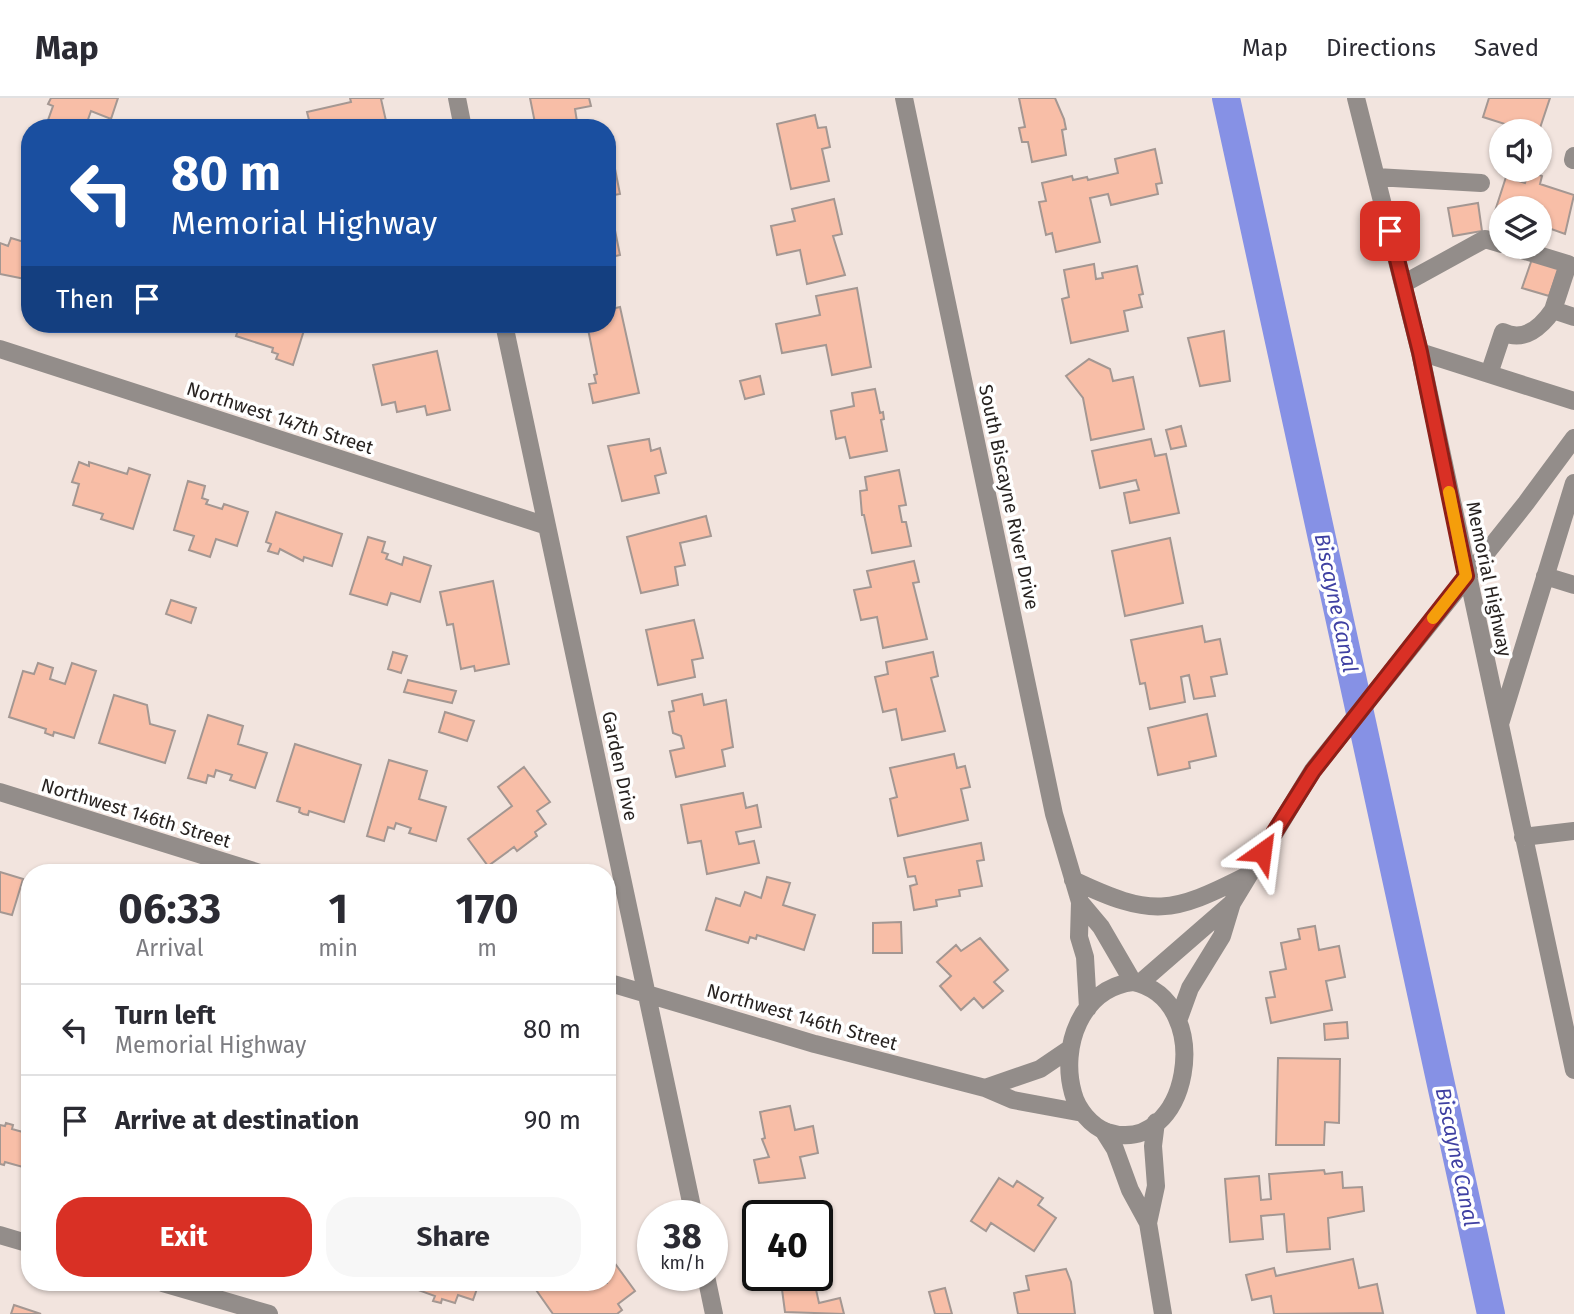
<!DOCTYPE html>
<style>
:root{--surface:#fff;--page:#f7f7f7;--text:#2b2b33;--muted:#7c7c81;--line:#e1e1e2;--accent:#d93025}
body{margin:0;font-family:"Fira Sans",sans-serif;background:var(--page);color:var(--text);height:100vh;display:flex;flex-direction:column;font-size:26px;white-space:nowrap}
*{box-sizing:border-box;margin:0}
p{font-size:23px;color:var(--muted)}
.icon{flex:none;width:38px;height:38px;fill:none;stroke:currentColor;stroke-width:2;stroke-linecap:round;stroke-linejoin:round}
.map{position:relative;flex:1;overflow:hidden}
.drawer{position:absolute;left:21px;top:766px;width:595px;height:427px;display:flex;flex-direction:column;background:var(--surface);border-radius:28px;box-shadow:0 2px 5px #0004}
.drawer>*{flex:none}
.hud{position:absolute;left:21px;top:21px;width:595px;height:214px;border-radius:28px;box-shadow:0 2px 5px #0004;background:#1a4fa0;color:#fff;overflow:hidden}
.controls{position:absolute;left:1489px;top:21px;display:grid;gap:14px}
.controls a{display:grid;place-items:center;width:63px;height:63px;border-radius:50%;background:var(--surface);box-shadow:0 2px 5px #0004;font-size:35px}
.speed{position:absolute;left:637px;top:1102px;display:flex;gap:14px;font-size:35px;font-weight:700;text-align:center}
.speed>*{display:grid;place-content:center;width:91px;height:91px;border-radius:50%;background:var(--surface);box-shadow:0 2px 5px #0004;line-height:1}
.speed small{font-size:18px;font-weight:400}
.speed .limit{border:4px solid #111;border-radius:10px;background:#fff;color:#111}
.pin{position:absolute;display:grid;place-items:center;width:60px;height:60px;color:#fff;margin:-30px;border-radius:14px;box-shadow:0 4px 10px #0006}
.me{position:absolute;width:77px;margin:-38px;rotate:31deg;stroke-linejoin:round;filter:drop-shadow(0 0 5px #0008)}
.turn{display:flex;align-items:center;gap:24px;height:147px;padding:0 35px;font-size:32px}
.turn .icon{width:91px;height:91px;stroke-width:2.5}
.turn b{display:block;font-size:49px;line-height:60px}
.then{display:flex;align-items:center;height:66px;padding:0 35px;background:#0003;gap:14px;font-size:26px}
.eta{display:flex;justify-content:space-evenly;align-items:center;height:119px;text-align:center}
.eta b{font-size:42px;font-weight:700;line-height:49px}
.cta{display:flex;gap:14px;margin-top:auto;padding:14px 35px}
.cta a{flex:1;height:80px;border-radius:28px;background:var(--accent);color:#fff;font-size:28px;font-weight:700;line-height:80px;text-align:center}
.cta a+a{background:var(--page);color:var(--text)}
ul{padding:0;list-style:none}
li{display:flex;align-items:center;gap:21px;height:91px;padding:0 35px;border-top:2px solid var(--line)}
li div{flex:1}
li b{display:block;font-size:26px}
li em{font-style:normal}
header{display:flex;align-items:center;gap:42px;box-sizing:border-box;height:98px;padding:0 35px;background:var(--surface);border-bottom:2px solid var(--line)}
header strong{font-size:33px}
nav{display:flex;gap:38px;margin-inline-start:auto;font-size:24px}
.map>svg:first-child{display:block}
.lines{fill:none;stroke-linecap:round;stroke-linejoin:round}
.canal{stroke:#8691e5;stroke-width:28}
.building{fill:#f8bea7;stroke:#a49792;stroke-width:2}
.minor{stroke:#938d8a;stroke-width:18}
.route-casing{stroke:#8d1f18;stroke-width:18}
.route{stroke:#d93025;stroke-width:12}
.slow{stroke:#f59e0b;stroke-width:12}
.labels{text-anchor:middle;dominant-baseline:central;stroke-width:7;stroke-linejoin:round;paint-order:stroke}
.street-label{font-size:19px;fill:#272220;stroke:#fff}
.water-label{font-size:21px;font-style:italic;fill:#3f40a2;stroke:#fff}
</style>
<header>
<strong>Map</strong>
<nav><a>Map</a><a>Directions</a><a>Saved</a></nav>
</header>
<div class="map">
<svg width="1574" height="1216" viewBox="0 0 1574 1216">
<rect width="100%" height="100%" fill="#f2e4de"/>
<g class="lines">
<path class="canal" d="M1226 0 1491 1216"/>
</g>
<path class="building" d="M51 0H118L111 21 91 13 85 30H60L47 25 53 8 48 6Z
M350 0H384L381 1 386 23 382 24 383 30H311L307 14 351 4Z
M530 0H589L591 8 575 11 578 30H536Z
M1019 0H1055L1064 21 1066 31 1062 32 1066 57 1032 64 1028 44H1022L1019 30 1025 29Z
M1489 0H1550L1539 33H1527L1483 19Z
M815 17 818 30 826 29 830 49 822 51 829 83 791 91 777 26Z
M1155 51 1162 85 1156 86 1158 96 1111 107 1108 96 1090 100 1100 144 1056 154 1052 135 1046 137 1039 104 1046 103 1042 85 1072 78 1073 82 1087 79 1088 82 1118 75 1115 61Z
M615 71 620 96 608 98 620 157 607 160V72Z
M1529 73 1542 78 1540 86 1574 97 1565 136 1540 127V110H1502V115L1495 113 1506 79 1525 85Z
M834 101 842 136 833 138 845 177 807 186 800 152 777 157 771 128 795 123 792 111Z
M1478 105 1482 133 1453 138 1448 110Z
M11 140 24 144 25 140 30 141V182L0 176V145L8 148Z
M1532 161 1559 170 1549 198 1522 190Z
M1094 166 1096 181 1103 180 1102 175 1137 168 1143 196 1139 197 1142 209 1124 213 1128 233 1071 245 1062 201 1069 199 1064 172Z
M857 190 871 269 832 277 826 247 782 255 776 226 820 217 816 198Z
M620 209 639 295 593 305 589 286 596 285 594 277 597 276 587 226H607V212Z
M240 226H306L293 267 276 261 278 256 272 254 273 250 236 238Z
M391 226H424L392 233Z
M1224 233 1230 283 1200 288 1188 240Z
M437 253 450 312 427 317 425 308 397 314 395 304 382 307 373 267Z
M1089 261 1110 271 1113 283 1133 279 1144 331 1091 342 1083 300 1066 278Z
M760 278 764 296 745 301 740 283Z
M875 291 880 315 883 314 884 321 881 322 887 353 850 360 845 339 836 341 831 313 854 308 852 295Z
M1181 328 1186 348 1171 351 1166 332Z
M649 341 651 353 660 350 666 375 655 378 659 395 622 403 608 348Z
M1151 341 1155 358 1166 356 1179 415 1130 425 1124 395 1139 392 1136 382 1100 390 1092 353Z
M79 364 89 368V364L127 376 129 370 150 377 133 431 101 421 103 416 73 407 79 386 72 384Z
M899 372 906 407 899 408 902 424H906L911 448 872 455 864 417H862L860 393 867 392 865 379Z
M188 383 205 388 202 400 208 402 206 406 222 411 224 406 248 414 237 448 216 441 210 459 189 452 194 438 174 432Z
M276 414 342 436 332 468 304 459 303 463 280 451 278 456 268 453 271 446 266 444Z
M706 418 711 438 680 445 685 467 675 469 678 487 641 495 627 439Z
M368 439 385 444 382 454 388 456 386 461 402 467 404 459 431 468 420 504 391 495 387 507 350 496Z
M1170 440 1183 505 1125 518 1112 453Z
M914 463 919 484 913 485 927 541 883 550 877 519 861 522 854 492 871 489 867 473Z
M493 483 509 566 475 573 474 568 461 571 453 526 447 527 440 494Z
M171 502 196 510 191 525 166 516Z
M694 522 703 560 692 562 695 579 658 587 646 532Z
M1202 528 1205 544 1220 541 1227 576 1211 579 1215 598 1194 601 1189 577 1181 579 1185 604 1150 611 1145 585 1140 586 1131 542Z
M393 554 407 558 401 575 388 571Z
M933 554 938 578 931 580 945 633 902 642 896 611 883 614 875 579 888 576 886 564Z
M38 565 53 570 50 581 65 586 72 565 96 573 74 640 54 634 53 638 45 635 46 631 9 619 23 573 34 576Z
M408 582 456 593 452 605 404 594Z
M702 596 704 607 726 602 733 649 722 652 725 668 676 679 670 653 684 650 681 638 673 635 669 614 674 613 672 603Z
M114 597 147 607 150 626 175 633 165 665 99 645Z
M445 614 474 623 467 643 439 634Z
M1207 616 1216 658 1189 664 1190 670 1158 677 1148 630Z
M208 617 243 628 238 646 267 655 255 690 230 682 232 677 216 672 214 679 208 677 206 685 188 680Z
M295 646 361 667 344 724 309 713 308 717 303 716 299 714 300 710 277 703Z
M954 656 957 670 965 668 970 689 961 691 968 722 898 738 890 701 897 699 890 670Z
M389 662 427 673 419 701 446 709 436 743 409 735 411 730 396 725 394 731 388 729 384 743 367 738Z
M524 669 550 704 537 713 546 726 535 734 537 738 517 753 514 749 488 768 468 741 512 708 498 689Z
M743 695 746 710 757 707 761 729 736 734 739 746 754 743 759 765 707 776 701 743 688 745 681 707Z
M981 745 984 762 977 763 982 788 959 792 960 798 936 802 937 808 914 812 910 788 917 786 915 778 908 779 904 760Z
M0 774 23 781 12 817 0 814Z
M767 779 790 785 783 807 815 817 804 852 757 837 756 841 750 839 748 845 706 832 716 800 740 808 745 794 761 800Z
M901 824 902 855H873V825Z
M1315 828 1319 852 1339 848 1345 879 1326 883 1332 912 1271 925 1266 900 1275 899 1270 874 1286 871 1281 845 1300 841 1298 831Z
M980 840 1008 872 994 884 1003 893 983 910 974 900 961 912 940 888 951 878 937 864 956 847 961 853Z
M1347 924 1348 940 1325 942 1324 926Z
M1278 960 1340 961 1339 1025 1325 1024 1324 1047H1276Z
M790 1008 795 1032 813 1028 818 1055 800 1059 805 1080 759 1085 754 1062 769 1059 762 1041 765 1040 760 1014Z
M6 1025 13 1027 12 1031 30 1036V1071L5 1064 4 1067 0 1066V1027L5 1028Z
M1324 1072 1325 1076 1342 1074 1343 1090 1362 1089 1364 1113 1328 1120 1330 1151 1287 1154 1284 1116 1261 1118 1263 1141 1230 1144 1225 1081 1259 1078 1261 1102 1271 1101 1269 1076Z
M999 1080 1013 1089 1017 1083 1043 1100 1038 1107 1056 1120 1034 1153 991 1125 986 1133 971 1123Z
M611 1160 635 1193 618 1206 622 1212 617 1216H553L534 1189 540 1185H607V1164Z
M1353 1161 1359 1190 1377 1186 1383 1215 1274 1216 1271 1198 1252 1202 1246 1177 1274 1170 1276 1178Z
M1066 1171 1071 1184 1075 1216H1018L1014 1195 1029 1192 1026 1178Z
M805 1179 808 1189 815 1187 819 1205 840 1200 844 1216 785 1214 781 1184Z
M408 1185H479L473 1202 458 1197 455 1205 442 1201 441 1205 433 1203 435 1198 407 1188Z
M945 1190 952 1216H935L929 1194Z
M14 1207 41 1216H11Z"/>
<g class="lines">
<path class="minor" d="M457 0 463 30
M904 0 1054 716 1080 804 1079 839 1085 859 1088 910
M1356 0 1420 254 1574 972
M1573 62 1574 58
M1376 79 1481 85
M1512 149 1568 166 1553 212 1574 219
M1403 186 1485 141 1502 146
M504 226 694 1118
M0 251 547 428
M1420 254 1574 303
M1489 276 1503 234C1524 245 1542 228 1553 212
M1545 478 1574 487
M1500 626 1574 385
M0 694 260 775
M1523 739 1574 733
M1073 782C1153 820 1171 816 1248 777
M1080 804 1101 829 1133 884
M607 884 815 946 985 990
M1133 884C1218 902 1189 1061 1107 1034 1091 1028 1077 1011 1073 995 1060 949 1081 890 1133 884Z
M1140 885 1232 805
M1178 923 1190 890 1222 838 1232 805 1313 672 1526 405 1574 340
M1068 952 1040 971 985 990 1013 1002 1083 1015
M1103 1032 1115 1051 1130 1092 1148 1125 1163 1216
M1148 1125 1156 1088 1153 1048 1156 1024
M0 1137 30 1146
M706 1178 714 1216
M163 1185 269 1216"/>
</g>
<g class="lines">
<defs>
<path id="route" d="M1262 754 1313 673 1466 478 1420 254 1390 133"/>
</defs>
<use href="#route" class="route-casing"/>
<use href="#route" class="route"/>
<path class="slow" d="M1433 520 1466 478 1449 394"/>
</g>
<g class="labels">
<g class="street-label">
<text transform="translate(280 320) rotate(18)">Northwest 147th Street</text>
<text transform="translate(1009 399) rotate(78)">South Biscayne River Drive</text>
<text transform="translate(1489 481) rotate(78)">Memorial Highway</text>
<text transform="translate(620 668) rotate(78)">Garden Drive</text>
<text transform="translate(136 715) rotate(17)">Northwest 146th Street</text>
<text transform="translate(802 919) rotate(16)">Northwest 146th Street</text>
</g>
<g class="water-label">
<text transform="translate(1336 505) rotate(78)">Biscayne Canal</text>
<text transform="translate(1457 1059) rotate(78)">Biscayne Canal</text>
</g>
</g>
</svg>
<div class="controls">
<a><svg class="icon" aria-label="sound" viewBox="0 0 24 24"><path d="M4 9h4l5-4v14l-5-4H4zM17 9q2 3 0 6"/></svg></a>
<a><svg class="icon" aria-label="layers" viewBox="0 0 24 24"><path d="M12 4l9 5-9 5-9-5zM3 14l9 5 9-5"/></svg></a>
</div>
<div class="speed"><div>38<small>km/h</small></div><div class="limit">40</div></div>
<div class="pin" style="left:1390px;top:133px;background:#d93025"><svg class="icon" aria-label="arrive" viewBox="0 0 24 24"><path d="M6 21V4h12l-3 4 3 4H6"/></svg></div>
<svg class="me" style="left:1262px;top:754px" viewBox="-20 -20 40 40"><path d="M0-17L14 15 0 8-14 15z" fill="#d93025" stroke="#fff" stroke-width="4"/></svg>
<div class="hud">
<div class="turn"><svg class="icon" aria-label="left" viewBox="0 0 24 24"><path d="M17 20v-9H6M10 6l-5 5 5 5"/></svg><div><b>80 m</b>Memorial Highway</div></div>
<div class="then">Then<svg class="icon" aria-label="arrive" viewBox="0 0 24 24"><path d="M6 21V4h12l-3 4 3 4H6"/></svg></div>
</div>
<section class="drawer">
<div class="eta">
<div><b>06:33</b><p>Arrival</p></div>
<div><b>1</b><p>min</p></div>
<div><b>170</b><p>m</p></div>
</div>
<ul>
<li><svg class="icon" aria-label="left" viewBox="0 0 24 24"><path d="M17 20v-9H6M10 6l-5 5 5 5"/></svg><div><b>Turn left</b><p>Memorial Highway</p></div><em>80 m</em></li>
<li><svg class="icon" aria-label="arrive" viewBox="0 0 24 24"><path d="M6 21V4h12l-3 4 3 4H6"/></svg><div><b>Arrive at destination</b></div><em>90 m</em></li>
</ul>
<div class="cta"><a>Exit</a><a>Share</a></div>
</section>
</div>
